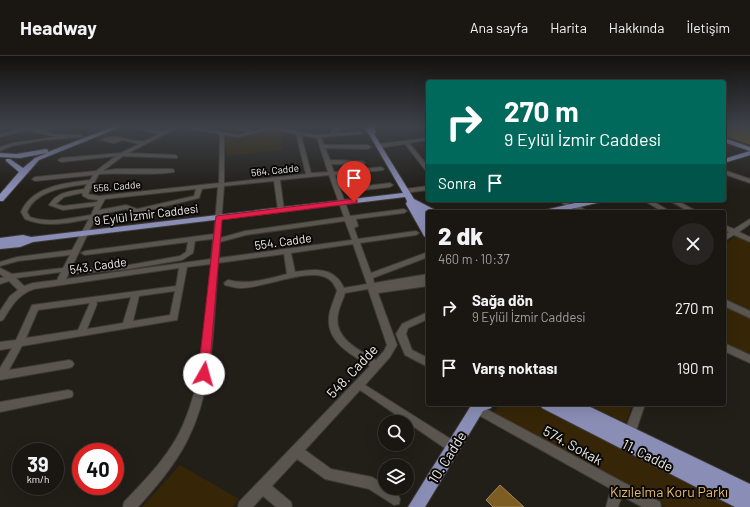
<!DOCTYPE html>
<html lang="tr">
<meta charset="utf-8">
<style>
:root{--surface:#1a1713;--page:#272421;--text:#f1f3f6;--muted:#9f9fa0;--line:#383633}
body{margin:0;font-family:Barlow,sans-serif;background:var(--page);color:var(--text);height:100vh;display:flex;flex-direction:column;font-size:15px;white-space:nowrap}
*{box-sizing:border-box;margin:0}
p{font-size:13px;color:var(--muted)}
.icon{flex:none;width:22px;height:22px;fill:none;stroke:currentColor;stroke-width:2;stroke-linecap:round;stroke-linejoin:round}
.map{position:relative;flex:1;overflow:hidden}
.details{position:absolute;left:426px;top:154px;width:300px;height:196px;display:flex;flex-direction:column;background:var(--surface);border-radius:4px;box-shadow:0 4px 16px #0002,0 0 0 1px var(--line)}
.details>*{flex:none}
.top-card{position:absolute;left:426px;top:24px;width:300px;height:122px;border-radius:4px;box-shadow:0 4px 16px #0002,0 0 0 1px var(--line);background:#00695c;color:#fff;overflow:hidden}
.tools{position:absolute;left:378px;top:359px;display:grid;gap:8px}
.tools a{display:grid;place-items:center;width:36px;height:36px;border-radius:50%;background:var(--surface);box-shadow:0 4px 16px #0002,0 0 0 1px var(--line);font-size:20px}
.speed{position:absolute;left:12px;top:387px;display:flex;gap:8px;font-size:20px;font-weight:700;text-align:center}
.speed>*{display:grid;place-content:center;width:52px;height:52px;border-radius:50%;background:var(--surface);box-shadow:0 4px 16px #0002,0 0 0 1px var(--line);line-height:1}
.speed small{font-size:10px;font-weight:400}
.speed .limit{border:6px solid #d22;background:#fff;color:#111}
.pin{position:absolute;display:grid;place-items:center;width:34px;height:34px;color:#fff;margin:-41px -17px;border-radius:50% 50% 50% 0;rotate:-45deg;box-shadow:0 0 4px #0007}
.pin .icon{rotate:45deg}
.me{position:absolute;width:44px;margin:-22px;rotate:7deg;stroke-linejoin:round;filter:drop-shadow(0 0 3px #0008)}
.turn{display:flex;align-items:center;gap:14px;height:84px;padding:0 12px;font-size:18px}
.turn .icon{width:52px;height:52px;stroke-width:2.5}
.turn b{display:block;font-size:28px;line-height:34px}
.then{display:flex;align-items:center;height:38px;padding:0 12px;background:#0003;gap:8px;font-size:15px}
.round{display:grid;place-items:center;flex:none;width:42px;height:42px;border-radius:21px;background:var(--page)}
.summary{display:flex;align-items:center;justify-content:space-between;height:68px;padding:0 12px}
h1{font-size:24px;font-weight:800;line-height:30px}
ul{padding:0;list-style:none}
li{display:flex;align-items:center;gap:12px;height:60px;padding:0 12px}
li div{flex:1}
li b{display:block;font-size:15px}
li em{font-style:normal}
header{display:flex;align-items:center;gap:24px;box-sizing:border-box;height:56px;padding:0 20px;background:var(--surface);border-bottom:1px solid var(--line)}
header strong{font-size:19px}
nav{display:flex;gap:22px;margin-inline-start:auto;font-size:14px}
.map>svg:first-child{display:block}
.green{fill:#362607}
.forest{fill:#6b4c0b}
.water{fill:#7d5d21;stroke:#9e875c}
.lines{fill:none;stroke-linecap:round;stroke-linejoin:round}
.minor-casing{stroke:#3d3a36;stroke-width:2}
.major-casing{stroke:#3d3a36;stroke-width:2}
.minor{fill:#5a554f;fill-rule:evenodd}
.major{fill:#8a8db5;fill-rule:evenodd}
.route{fill:#e11d48;stroke:#92132f}
.labels{text-anchor:middle;dominant-baseline:central;stroke-width:4;stroke-linejoin:round;paint-order:stroke}
.far-street-label{font-size:10px;fill:#ece9e5;stroke:#0a0907}
.street-label{font-size:12px;fill:#ece9e5;stroke:#0a0907}
.near-street-label{font-size:14px;fill:#ece9e5;stroke:#0a0907}
.near-park-label{font-size:14px;fill:#ebba66;stroke:#0a0907}
</style>
<header>
<strong>Headway</strong>
<nav><a>Ana sayfa</a><a>Harita</a><a>Hakkında</a><a>İletişim</a></nav>
</header>
<div class="map">
<svg width="750" height="451" viewBox="0 0 750 451">
<rect width="100%" height="100%" fill="#221f19"/>
<path class="green" d="M266 75H281L283 94 226 100 225 79 238 81Z
M738 179 750 185V255L724 242V188Z
M724 249 750 261V299L724 287Z
M500 348H532L735 451H666L494 357Z
M586 348H632L626 367Z
M180 409 239 443 232 451H142Z"/>
<path class="forest" d="M730 70H750V89L724 80V71Z"/>
<path class="water" d="M500 429 524 451H493L486 444Z"/>
<g class="lines">
<defs>
<path id="minor" d="M10 70C20 70 30 73 39 73 47 74 54 70 62 70L46 75 53 78 81 79 83 80 81 81 43 84 12 90 0 95V91L13 87 56 81 26 74 0 81V78L20 73Z
M127 70H135L163 75 174 70H188L238 79 249 76 218 70H228L250 74 252 76 267 72 260 70H269L298 75 316 79 329 78 338 70H343L335 77 362 76V78H360L321 81 324 89H368L371 91 368 93 325 92 330 104 362 105 365 107 362 109 331 108 334 116 381 111 384 113 383 114 351 118 357 131 390 127 393 129 390 131 355 135 352 133 346 118 335 119 350 160 404 153 407 155 404 157 356 163 358 170 354 172 358 183 416 175 419 177 416 179 360 187 371 217 428 196V201L373 222 374 227 428 218V224L381 231 428 224V230L378 237 397 289 390 301 365 329 457 387 459 391 457 395 453 397 449 395 360 334 305 394 331 413 372 421 385 429V432C392 432 398 437 400 443L399 448 394 449 369 433 325 423 297 403 272 430 291 446 292 451H276L263 440 253 451H238L239 446 370 310C352 299 326 286 329 261 330 251 335 243 337 234 335 231 333 226 330 224 312 209 263 233 240 232 235 232 230 230 225 229L224 227 228 224C249 229 267 223 287 218L284 198 218 207C213 267 215 330 187 385 174 410 156 431 138 451H123L124 446C146 423 170 399 183 369 205 319 205 262 211 208L187 211 177 264 22 290 9 314 69 304 72 305 74 308 72 311 69 312 0 324V312L12 292 0 294V286L16 284 32 249 176 230 179 212 34 233C18 238 11 251 3 264L0 265V255L10 240 18 234 9 225 0 228V222L4 221 0 218V212L12 218 63 212 70 199 18 205 0 210V206L17 201 72 194 89 163C67 167 46 172 25 163L21 156C32 130 65 127 90 124L93 119 35 125 32 123 35 121 96 115 116 100 61 106 58 104 61 102 121 97 139 88 123 84 114 87 101 84C114 76 127 85 141 85 146 86 154 80 159 78ZM179 71 217 77 220 79 219 127 99 140 88 138 99 118C124 116 150 120 174 116V114L172 113H116L103 115 123 100 177 102V100L175 99 128 97ZM272 73 296 78 306 118 224 127V79L238 81ZM301 79 317 82 328 116 311 117ZM329 119 344 161 245 175 220 182 224 130 274 125 278 154 281 156 284 154 280 124ZM87 128 84 133C70 135 57 136 49 149L63 154 95 150 91 159C71 162 50 168 30 161L27 156C36 134 66 131 87 128ZM218 131 214 178 85 195 81 197 85 199 188 186 186 196 180 200 129 209 74 214 70 216 74 218 129 213 182 204 193 197 195 185 213 183 211 203 66 223 97 159 126 153 137 157 199 142 202 133ZM196 133 194 140 137 153 126 149 99 154 105 143ZM81 137H82L83 140 89 143 98 144 97 146 63 150 56 148 64 141ZM345 165 352 184 219 202 220 186 246 179ZM353 188 367 228 344 232C342 228 339 223 336 221 326 211 307 214 295 216L291 197ZM61 216 57 224 33 227 24 230 16 222ZM368 233 387 289 384 295 376 304C359 294 333 282 338 258 339 251 343 244 345 237ZM175 235 170 259 133 265 139 240ZM131 241 123 267 87 273 97 248 96 246ZM90 247 78 274 26 282 38 254Z
M724 70H730L724 72Z
M428 82V84L409 87 428 110V116L426 115 405 88 378 92 375 90 378 88Z
M724 114 750 123V127L724 118Z
M428 130V134L405 137 402 135 405 133Z
M557 144C566 144 566 147 573 149 580 150 581 150 587 156H580L574 152H570Z
M643 144H651L671 156H663Z
M668 144H676L698 156H690Z
M750 163V168L739 176 750 181V186L734 179 724 185V180L729 176 724 174V169L734 173Z
M724 243 750 255V262L724 250Z
M428 256V263L408 272 406 278 412 294 428 302V311L405 299 396 278 402 268Z
M724 287 750 299V307L724 295Z
M68 334 72 335 73 338 72 341 68 342 0 356V346Z
M477 348 660 446 661 451H642L622 440 618 451H606L611 433 473 356 472 353 473 350Z
M635 348H645L634 381 630 382 626 381 624 377Z"/>
<path id="major" d="M115 70H123L39 104 3 145H0V138L19 116 6 105V103H10L23 112 35 102 47 97 20 102 0 101V97L16 98 46 93 48 94V96Z
M362 70H373L376 76 374 78 414 143 439 156 425 155 428 160V170L426 169 428 172V183L424 180 406 148 407 145 405 141 33 186 20 191 0 193V182L23 179 31 181 403 137 369 78Z
M724 82 750 91V95L724 86Z
M750 95V99L724 107V103Z
M588 144H602L601 146 558 156H544L545 154Z
M472 348H493L491 352 483 355 425 451H408Z
M540 348H560L566 351 564 348H584L750 428V451H735L542 352Z"/>
</defs>
<use href="#minor" class="minor-casing"/>
<use href="#major" class="major-casing"/>
<use href="#minor" class="minor"/>
<use href="#major" class="major"/>
</g>
<linearGradient id="sky" x2="0" y2="1"><stop stop-color="#13110e"/><stop offset="0.53" stop-color="#3e4249"/><stop offset="1" stop-color="#3e4249" stop-opacity="0"/></linearGradient>
<rect width="750" height="133" fill="url(#sky)"/>
<path class="route" d="M354 143 357 144V147L222 164 209 318 208 321H200L198 318 216 160Z"/>
<g class="labels">
<g class="far-street-label">
<text transform="translate(275 114) rotate(-6)">564. Cadde</text>
<text transform="translate(117 130) rotate(-5)">556. Cadde</text>
</g>
<g class="street-label">
<text transform="translate(146 158) rotate(-7)">9 Eylül İzmir Caddesi</text>
<text transform="translate(283 185) rotate(-8)">554. Cadde</text>
<text transform="translate(98 209) rotate(-8)">543. Cadde</text>
</g>
<g class="near-street-label">
<text transform="translate(352 315) rotate(-47)">548. Cadde</text>
<text transform="translate(573 389) rotate(29)">574. Sokak</text>
<text transform="translate(648 399) rotate(27)">11. Cadde</text>
<text transform="translate(447 401) rotate(-58)">10. Cadde</text>
</g>
<g class="near-park-label">
<text x="669" y="435">Kızılelma Koru Parkı</text>
</g>
</g>
</svg>
<div class="tools">
<a><svg class="icon" aria-label="search" viewBox="0 0 24 24"><circle cx="10" cy="10" r="6"/><path d="M15 15l6 6"/></svg></a>
<a><svg class="icon" aria-label="layers" viewBox="0 0 24 24"><path d="M12 4l9 5-9 5-9-5zM3 14l9 5 9-5"/></svg></a>
</div>
<div class="speed"><div>39<small>km/h</small></div><div class="limit">40</div></div>
<div class="pin" style="left:354px;top:146px;background:#d93025"><svg class="icon" aria-label="arrive" viewBox="0 0 24 24"><path d="M6 21V4h12l-3 4 3 4H6"/></svg></div>
<svg class="me" style="left:204px;top:318px" viewBox="-20 -20 40 40"><circle r="19" fill="#fff"/><path d="M0-13L10 11 0 6-10 11z" fill="#e11d48"/></svg>
<div class="top-card">
<div class="turn"><svg class="icon" aria-label="right" viewBox="0 0 24 24"><path d="M7 20v-9h11M14 6l5 5-5 5"/></svg><div><b>270 m</b>9 Eylül İzmir Caddesi</div></div>
<div class="then">Sonra<svg class="icon" aria-label="arrive" viewBox="0 0 24 24"><path d="M6 21V4h12l-3 4 3 4H6"/></svg></div>
</div>
<section class="details">
<div class="summary"><div><h1>2 dk</h1><p>460 m · 10:37</p></div><a class="round"><svg class="icon" aria-label="close" viewBox="0 0 24 24"><path d="M6 6l12 12M18 6L6 18"/></svg></a></div>
<ul>
<li><svg class="icon" aria-label="right" viewBox="0 0 24 24"><path d="M7 20v-9h11M14 6l5 5-5 5"/></svg><div><b>Sağa dön</b><p>9 Eylül İzmir Caddesi</p></div><em>270 m</em></li>
<li><svg class="icon" aria-label="arrive" viewBox="0 0 24 24"><path d="M6 21V4h12l-3 4 3 4H6"/></svg><div><b>Varış noktası</b></div><em>190 m</em></li>
</ul>
</section>
</div>
